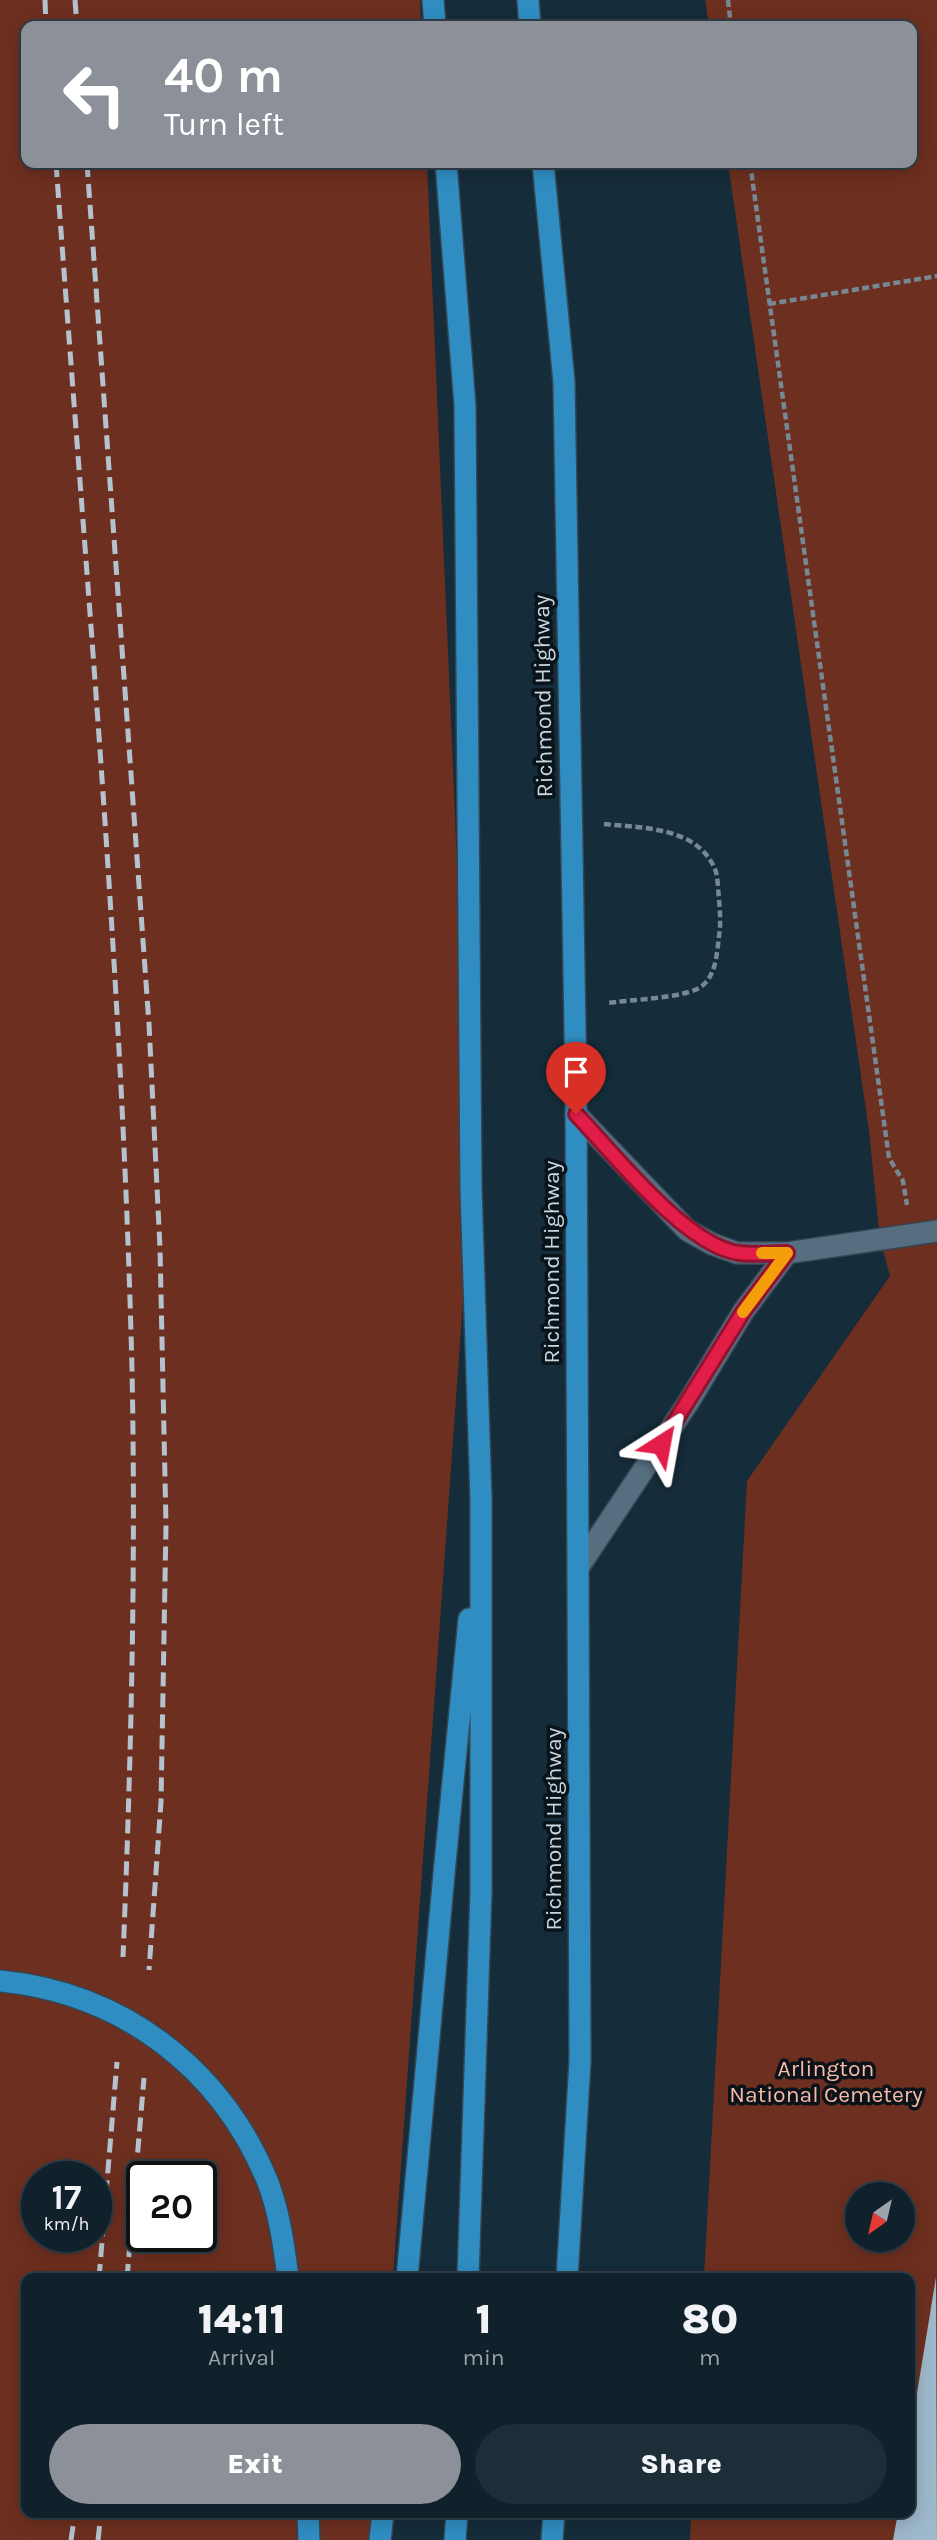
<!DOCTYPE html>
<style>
:root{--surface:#10212c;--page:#1e2e38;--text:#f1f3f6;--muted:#9ca3a9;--line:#303e48;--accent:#8c9099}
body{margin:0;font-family:Karla,sans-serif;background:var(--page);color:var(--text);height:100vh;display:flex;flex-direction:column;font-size:26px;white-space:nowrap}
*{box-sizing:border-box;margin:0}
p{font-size:23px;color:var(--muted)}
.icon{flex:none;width:38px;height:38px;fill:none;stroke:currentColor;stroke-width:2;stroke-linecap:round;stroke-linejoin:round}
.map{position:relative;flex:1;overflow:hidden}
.details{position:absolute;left:21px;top:2273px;width:894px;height:245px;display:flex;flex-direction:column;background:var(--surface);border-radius:14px;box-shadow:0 4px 18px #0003,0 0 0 2px var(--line)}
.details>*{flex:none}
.hud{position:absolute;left:21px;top:21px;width:896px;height:147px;border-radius:14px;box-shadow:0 4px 18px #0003,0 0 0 2px var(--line);background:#8c9099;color:#fff;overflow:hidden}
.needle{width:46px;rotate:214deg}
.fabs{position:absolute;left:845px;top:2182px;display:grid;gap:14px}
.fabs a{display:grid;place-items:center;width:70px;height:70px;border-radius:50%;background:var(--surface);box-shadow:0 4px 18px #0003,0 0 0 2px var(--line);font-size:35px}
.speed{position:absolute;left:21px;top:2161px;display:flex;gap:14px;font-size:35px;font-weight:700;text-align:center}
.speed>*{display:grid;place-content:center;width:91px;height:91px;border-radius:50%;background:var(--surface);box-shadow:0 4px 18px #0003,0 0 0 2px var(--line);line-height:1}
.speed small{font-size:18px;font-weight:400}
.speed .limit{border:4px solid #111;border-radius:10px;background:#fff;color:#111}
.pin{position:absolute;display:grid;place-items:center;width:60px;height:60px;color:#fff;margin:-72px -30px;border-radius:50% 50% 50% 0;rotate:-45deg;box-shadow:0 0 7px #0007}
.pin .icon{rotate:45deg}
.me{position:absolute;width:77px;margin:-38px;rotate:34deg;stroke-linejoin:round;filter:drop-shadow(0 0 5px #0008)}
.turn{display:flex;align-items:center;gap:24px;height:147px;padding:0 28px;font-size:32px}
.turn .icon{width:91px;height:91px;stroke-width:2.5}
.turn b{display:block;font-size:49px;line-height:60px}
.eta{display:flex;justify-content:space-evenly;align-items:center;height:119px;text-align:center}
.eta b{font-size:42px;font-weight:800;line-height:49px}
.action{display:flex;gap:14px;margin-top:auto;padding:14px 28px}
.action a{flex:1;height:80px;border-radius:42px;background:var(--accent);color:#fff;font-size:28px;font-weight:800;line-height:80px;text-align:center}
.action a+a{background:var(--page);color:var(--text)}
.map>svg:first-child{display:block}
.green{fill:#6d2f1f;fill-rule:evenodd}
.building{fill:#9db8ca}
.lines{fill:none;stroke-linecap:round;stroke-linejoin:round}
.service-casing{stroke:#344653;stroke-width:24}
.motorway-casing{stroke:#344653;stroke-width:24}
.path{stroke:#768894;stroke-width:4.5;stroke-dasharray:7 3.5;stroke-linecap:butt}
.service{stroke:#566f80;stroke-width:21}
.motorway{stroke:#308dc2;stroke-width:21}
.rail{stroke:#b4c3cd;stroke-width:5;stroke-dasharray:14 7;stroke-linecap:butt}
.route-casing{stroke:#92132f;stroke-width:18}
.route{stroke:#e11d48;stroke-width:12}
.slow{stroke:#f59e0b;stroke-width:12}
.labels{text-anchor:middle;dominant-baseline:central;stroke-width:7;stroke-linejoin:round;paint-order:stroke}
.street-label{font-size:23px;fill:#c8d6e0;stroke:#091319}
.park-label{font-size:23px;fill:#fab8a6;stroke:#091319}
</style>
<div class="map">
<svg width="937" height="2540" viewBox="0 0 937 2540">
<rect width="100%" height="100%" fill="#152c3a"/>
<path class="green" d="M0 0H420L421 26H26V163H427L471 1189 393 2278H26V2513H377L375 2540H0ZM37 2177H96V2236H37ZM142 2177H201V2236H142Z
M705 0H937V2540H690L691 2513H910V2278H704L747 1481 890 1276 880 1239 869 1131 728 163H912V26H709ZM858 2194H903V2240H858Z"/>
<path class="building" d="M936 2277 937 2540H893L898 2513H910V2436Z"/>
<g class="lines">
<defs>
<path id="service" d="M576 1114 687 1230 712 1244 737 1253H787L937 1231
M578 1568 688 1403 743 1312 787 1253"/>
<path id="motorway" d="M433 0 435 26
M528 0 530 26
M446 163 465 406 471 1189 481 1499V1892L468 2278
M543 163 564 382 576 1088 580 2061 567 2278
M0 1981C122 1993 220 2067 267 2180 279 2210 284 2246 288 2278
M407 2278 445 1863 469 1619
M308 2513 309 2540
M380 2540 383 2513
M455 2540 457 2513
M552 2540 554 2513"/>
</defs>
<use href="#service" class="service-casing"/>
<use href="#motorway" class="motorway-casing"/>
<path class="path" d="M728 0 731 26
M750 163 889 1158 903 1181 907 1205
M769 304 937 276
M604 824C644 828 700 827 716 872 718 880 718 890 719 899 720 912 721 924 719 936 717 953 716 975 702 986 688 998 627 1000 607 1003"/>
<use href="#service" class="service"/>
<use href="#motorway" class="motorway"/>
<path class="rail" d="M45 0 46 26
M75 0 77 26
M56 163C85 565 122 967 132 1370 136 1566 131 1762 123 1957
M87 163 149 1024 160 1248 166 1525 161 1802 149 1970
M99 2278 117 2062
M127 2278 144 2078
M71 2540 75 2513
M98 2540 101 2513"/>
</g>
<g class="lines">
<defs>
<path id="route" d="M576 1114C613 1153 686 1246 739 1253 754 1255 772 1253 787 1253L743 1312 661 1444"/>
</defs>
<use href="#route" class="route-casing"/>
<use href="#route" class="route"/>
<path class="slow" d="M743 1312 787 1253H762"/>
</g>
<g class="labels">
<g class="street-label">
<text transform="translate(543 696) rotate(-91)">Richmond Highway</text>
<text transform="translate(551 1262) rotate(-90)">Richmond Highway</text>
<text transform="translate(553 1829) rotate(-90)">Richmond Highway</text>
</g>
<g class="park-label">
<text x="826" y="2068">Arlington<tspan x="826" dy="26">National Cemetery</tspan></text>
</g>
</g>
</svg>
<div class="fabs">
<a><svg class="needle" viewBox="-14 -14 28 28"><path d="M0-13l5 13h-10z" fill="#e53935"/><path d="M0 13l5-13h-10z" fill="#9ca3a9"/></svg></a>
</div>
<div class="speed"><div>17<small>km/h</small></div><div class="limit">20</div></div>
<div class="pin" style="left:576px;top:1114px;background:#d93025"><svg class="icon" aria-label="arrive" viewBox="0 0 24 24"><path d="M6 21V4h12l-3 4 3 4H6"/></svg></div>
<svg class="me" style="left:661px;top:1444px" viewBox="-20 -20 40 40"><path d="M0-17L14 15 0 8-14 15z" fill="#e11d48" stroke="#fff" stroke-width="4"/></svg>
<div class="hud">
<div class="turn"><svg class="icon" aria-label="left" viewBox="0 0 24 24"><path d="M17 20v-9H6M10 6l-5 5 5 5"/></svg><div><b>40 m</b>Turn left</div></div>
</div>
<section class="details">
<div class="eta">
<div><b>14:11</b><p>Arrival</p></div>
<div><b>1</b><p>min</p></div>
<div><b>80</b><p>m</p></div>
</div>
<div class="action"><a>Exit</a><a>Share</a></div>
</section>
</div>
